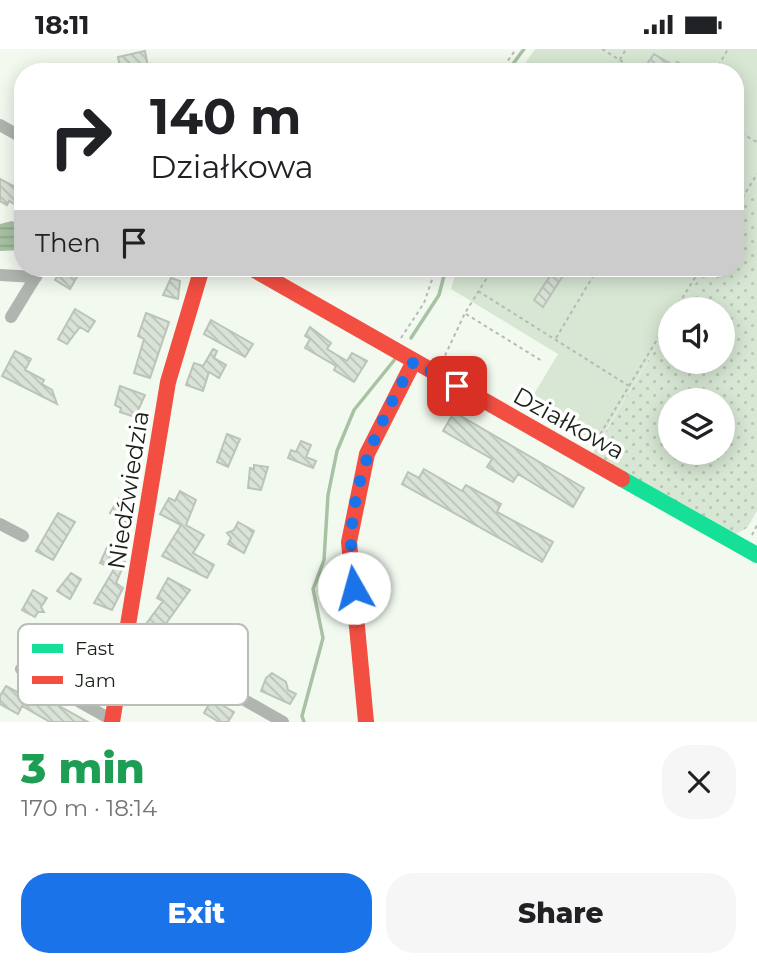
<!DOCTYPE html>
<meta charset="utf-8">
<style>
:root{--surface:#fff;--page:#f6f6f6;--text:#202124;--muted:#757577;--accent:#1a73e8}
body{margin:0;font-family:Montserrat,sans-serif;background:var(--page);color:var(--text);height:100vh;display:flex;flex-direction:column;font-size:26px;white-space:nowrap}
*{box-sizing:border-box;margin:0}
p{font-size:23px;color:var(--muted)}
.icon{flex:none;width:38px;height:38px;fill:none;stroke:currentColor;stroke-width:2;stroke-linecap:round;stroke-linejoin:round}
.map{position:relative;height:673px;overflow:hidden}
.panel{display:flex;flex-direction:column;background:var(--surface);flex:1}
.panel>*{flex:none}
.top-card{position:absolute;left:14px;top:14px;width:730px;height:214px;border-radius:28px;box-shadow:0 4px 18px #0003;background:#fff;color:var(--text);overflow:hidden}
.controls{position:absolute;left:658px;top:248px;display:grid;gap:14px}
.controls a{display:grid;place-items:center;width:77px;height:77px;border-radius:50%;background:var(--surface);box-shadow:0 4px 18px #0003;font-size:35px}
.pin{position:absolute;display:grid;place-items:center;width:60px;height:60px;color:#fff;margin:-30px;border-radius:14px;box-shadow:0 4px 10px #0006}
.me{position:absolute;width:77px;margin:-38px;rotate:353deg;stroke-linejoin:round;filter:drop-shadow(0 0 5px #0008)}
.turn{display:flex;align-items:center;gap:24px;height:147px;padding:0 21px;font-size:32px}
.turn .icon{width:91px;height:91px;stroke-width:2.5}
.turn b{display:block;font-size:49px;line-height:60px}
.then{display:flex;align-items:center;height:66px;padding:0 21px;background:#0003;gap:14px;font-size:26px}
.round{display:grid;place-items:center;flex:none;width:74px;height:74px;border-radius:28px;background:var(--page)}
.headline{display:flex;align-items:center;justify-content:space-between;height:119px;padding:0 21px}
h1{font-size:42px;font-weight:800;line-height:52px;color:#1e9e55}
.cta{display:flex;gap:14px;margin-top:auto;padding:14px 21px}
.cta a{flex:1;height:80px;border-radius:28px;background:var(--accent);color:#fff;font-size:28px;font-weight:800;line-height:80px;text-align:center}
.cta a+a{background:var(--page);color:var(--text)}
.status{display:flex;justify-content:space-between;align-items:center;height:49px;padding:0 35px;background:var(--surface);direction:ltr}
.status svg{height:19px;fill:currentColor}
.map>svg:first-child{display:block}
.grass{fill:url(#grass-dots);fill-rule:evenodd}
.garden{fill:#d8e7d4}
.water{fill:url(#water-rules)}
.lines{fill:none;stroke-linecap:round;stroke-linejoin:round}
.stream{stroke:#a8c2a3;stroke-width:3.5}
.building{fill:url(#building-back-hatch);stroke:#bcc4ba;stroke-width:2}
.path{stroke:#b5bab4;stroke-width:2;stroke-dasharray:3.5 3.5;stroke-linecap:butt}
.street{stroke:#b0b5af;stroke-width:12}
.fast{stroke:#16e098;stroke-width:16}
.jam{stroke:#f24e42;stroke-width:16}
.route{stroke:#1a73e8;stroke-width:12;stroke-dasharray:0 21.6}
.labels{text-anchor:middle;dominant-baseline:central;stroke-width:7;stroke-linejoin:round;paint-order:stroke}
.street-label{font-size:24px;fill:#192218;stroke:#fff}
.key{fill:#fff;stroke:#babdba;stroke-width:2}
.key-label{font-size:19px;fill:#192218}
</style>
<div class="status"><b>18:11</b><svg viewBox="0 0 49 12"><path d="M0 12V9h3v3zM5 12V6h3v6zM10 12V3h3v9zM15 12V0h3v12zM26 1h20v11H26zM47 4h2v5h-2z"/></svg></div>
<div class="map">
<svg width="757" height="673" viewBox="0 0 757 673">
<defs>
<pattern id="grass-dots" width="8" height="8" patternUnits="userSpaceOnUse" patternTransform="scale(1.75)"><rect width="8" height="8" fill="#d8e7d4"/><path d="M2 2h.1M6 6h.1" fill="none" stroke="#b9c6b5" stroke-width="1.8" stroke-linecap="round"/></pattern>
<pattern id="water-rules" width="6" height="5" patternUnits="userSpaceOnUse" patternTransform="scale(1.75)"><rect width="6" height="5" fill="#a8c2a3"/><path d="M0 2.5h6" fill="none" stroke="#90a68c"/></pattern>
<pattern id="building-back-hatch" width="6" height="6" patternUnits="userSpaceOnUse" patternTransform="scale(1.75)"><rect width="6" height="6" fill="#d9e3d7"/><path d="M-1 5l2 2M0 0l6 6M5-1l2 2" fill="none" stroke="#bac2b8"/></pattern>
</defs>
<rect width="100%" height="100%" fill="#f2faf0"/>
<path class="grass" d="M757 131V462L747 479 732 487 591 407 670 275V313H723V261H679L704 219H735V167ZM670 352H723V404H670Z"/>
<path class="garden" d="M535 0H757V131L735 167V23H519Z
M457 219H704L679 261H670V275L598 394 528 355 558 305 451 240Z"/>
<path class="water" d="M12 172 23 177V201L0 202V175Z"/>
<g class="lines">
<path class="stream" d="M507 23 524 0
M411 289 439 246 446 219
M304 673 302 667 323 589 313 540 324 511 328 446 337 402 354 361 396 309"/>
</g>
<path class="building" d="M145 2 149 23H121L118 8Z
M654 5 675 17 677 13 695 23H660L647 15Z
M0 130 23 142V160L9 152 7 156 0 152Z
M62 219 78 226 70 240 55 231Z
M537 219H553L564 225 543 258 534 251 550 227Z
M171 229 180 232 178 250 163 246Z
M75 260 95 272 88 283 80 278 67 295 58 290Z
M146 264 169 273 150 329 134 324 144 290 138 287Z
M211 271 253 295 245 308 204 285Z
M310 278 331 294 327 300 347 312 352 304 367 312 354 333 334 321 336 317 305 299 310 290 305 287Z
M213 300 217 302 214 309 226 316 219 329 209 323 203 342 186 336 194 314 203 317Z
M15 302 31 310 25 321 44 331 42 335 52 341 57 355 2 327Z
M120 337 145 346 135 368 120 363 121 359 115 356Z
M454 363 584 439 573 458 518 425 513 433 487 418 492 410 443 382Z
M227 385 240 390 228 418 217 413Z
M301 392 311 396 306 408 316 412 313 419 288 409 291 401 296 403Z
M254 416 268 418 261 441 248 439 250 419 254 420Z
M424 420 462 442 466 436 501 455 497 463 553 493 542 513 402 435 408 423 419 429Z
M180 442 196 451 186 476 204 486 193 504 214 516 207 529 162 507 181 476 160 465 169 449 175 452Z
M119 449 135 458 126 473 110 464Z
M58 464 75 473 53 511 36 502Z
M238 473 254 482 244 504 228 495 231 489 227 484 234 481Z
M109 494 124 501 119 510 125 513 116 534 123 539 112 561 94 554 114 520 100 514Z
M71 524 81 530 70 550 57 542Z
M168 529 190 541 157 587 143 579 163 552 157 549Z
M33 541 47 549 41 558 44 563H38L35 568 22 561Z
M272 624 286 633 288 641 296 645 290 655 261 642 266 629Z
M6 637 39 655 43 648 88 673H50L22 657 18 665 0 655V647Z
M212 650 234 663 228 673H219L204 664Z"/>
<g class="lines">
<path class="path" d="M602 0 639 23
M500 23 516 0
M613 23 626 0
M715 23 728 0
M735 81 757 93
M735 161 757 125
M478 242 629 337
M675 261 701 219
M466 265 542 312
M401 289 424 254 436 219
M556 289 598 219
M442 313 465 264 493 219
M593 397 670 269
M752 486 757 476"/>
<path class="street" d="M0 76 23 89
M0 226 36 228
M11 268 41 219
M0 475 23 487
M127 584 283 673
M21 620 112 671"/>
<path class="fast" d="M622 430 757 506"/>
<path class="jam" d="M251 219 622 430
M112 673 168 333 202 219
M366 673 349 493 367 405 414 312"/>
</g>
<g class="lines">
<path class="route" d="M354 539C341 451 372 387 414 312L457 337"/>
</g>
<g class="labels">
<g class="street-label">
<text transform="translate(569 374) rotate(29)">Działkowa</text>
<text transform="translate(128 441) rotate(-81)">Niedźwiedzia</text>
</g>
</g>
<rect x="18" y="575" width="230" height="81" rx="10" class="key"/>
<rect x="32" y="595" width="31" height="9" fill="#16e098"/>
<rect x="32" y="627" width="31" height="8" fill="#f24e42"/>
<g class="key-label">
<text x="75" y="606">Fast</text>
<text x="75" y="638">Jam</text>
</g>
</svg>
<div class="controls">
<a><svg class="icon" aria-label="sound" viewBox="0 0 24 24"><path d="M4 9h4l5-4v14l-5-4H4zM17 9q2 3 0 6"/></svg></a>
<a><svg class="icon" aria-label="layers" viewBox="0 0 24 24"><path d="M12 4l9 5-9 5-9-5zM3 14l9 5 9-5"/></svg></a>
</div>
<div class="pin" style="left:457px;top:337px;background:#d93025"><svg class="icon" aria-label="arrive" viewBox="0 0 24 24"><path d="M6 21V4h12l-3 4 3 4H6"/></svg></div>
<svg class="me" style="left:354px;top:539px" viewBox="-20 -20 40 40"><circle r="19" fill="#fff"/><path d="M0-13L10 11 0 6-10 11z" fill="#1a73e8"/></svg>
<div class="top-card">
<div class="turn"><svg class="icon" aria-label="right" viewBox="0 0 24 24"><path d="M7 20v-9h11M14 6l5 5-5 5"/></svg><div><b>140 m</b>Działkowa</div></div>
<div class="then">Then<svg class="icon" aria-label="arrive" viewBox="0 0 24 24"><path d="M6 21V4h12l-3 4 3 4H6"/></svg></div>
</div>
</div>
<section class="panel">
<div class="headline"><div><h1>3 min</h1><p>170 m · 18:14</p></div><a class="round"><svg class="icon" aria-label="close" viewBox="0 0 24 24"><path d="M6 6l12 12M18 6L6 18"/></svg></a></div>
<div class="cta"><a>Exit</a><a>Share</a></div>
</section>
